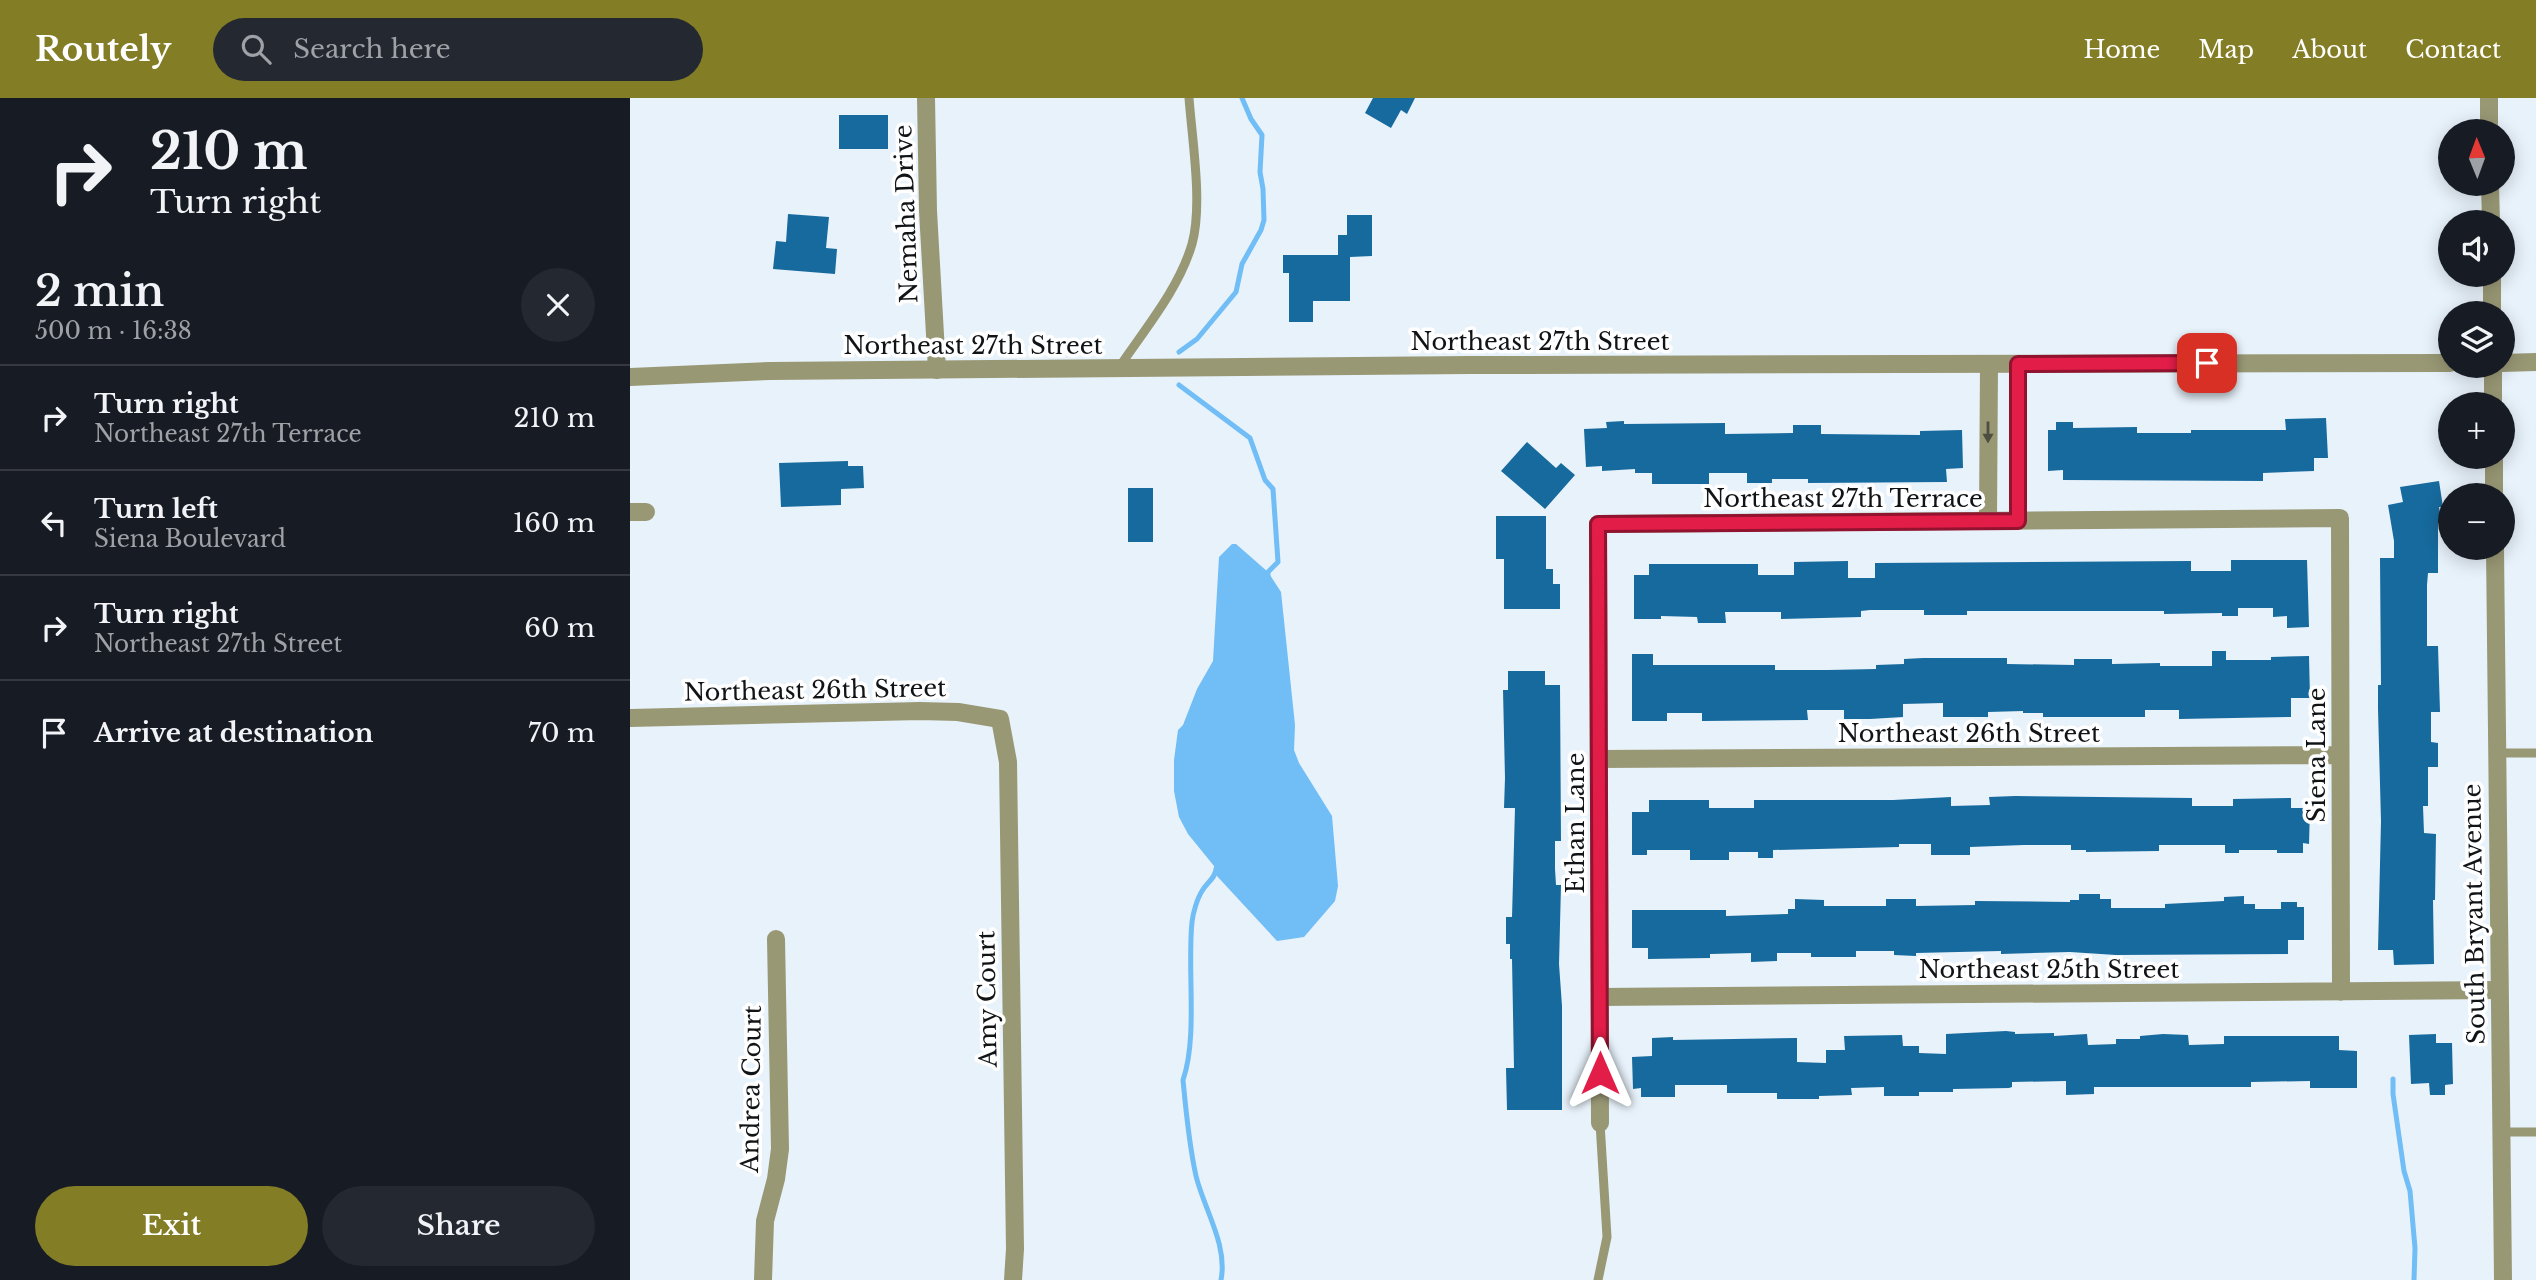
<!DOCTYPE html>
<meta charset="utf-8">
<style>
:root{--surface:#171b24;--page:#242831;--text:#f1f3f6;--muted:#9ea1a6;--line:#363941;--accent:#837d25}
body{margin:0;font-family:"Libre Baskerville",serif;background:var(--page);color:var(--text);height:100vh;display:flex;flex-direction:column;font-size:26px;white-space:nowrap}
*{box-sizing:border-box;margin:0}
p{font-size:23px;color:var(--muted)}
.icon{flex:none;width:38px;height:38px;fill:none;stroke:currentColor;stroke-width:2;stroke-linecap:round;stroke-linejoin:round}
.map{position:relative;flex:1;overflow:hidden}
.panel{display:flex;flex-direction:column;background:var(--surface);width:630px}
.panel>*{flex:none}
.hud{background:#171b24;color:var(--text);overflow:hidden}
.needle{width:46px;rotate:359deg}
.controls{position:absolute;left:1808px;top:21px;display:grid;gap:14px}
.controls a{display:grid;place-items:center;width:77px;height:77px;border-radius:50%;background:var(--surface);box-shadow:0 4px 18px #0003;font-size:35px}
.pin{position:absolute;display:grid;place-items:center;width:60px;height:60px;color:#fff;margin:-30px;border-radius:14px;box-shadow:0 4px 10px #0006}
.me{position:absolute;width:77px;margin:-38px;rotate:0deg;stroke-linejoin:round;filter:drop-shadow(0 0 5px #0008)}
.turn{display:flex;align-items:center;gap:24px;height:147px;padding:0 35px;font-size:32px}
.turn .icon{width:91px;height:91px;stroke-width:2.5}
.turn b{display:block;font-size:49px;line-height:60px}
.round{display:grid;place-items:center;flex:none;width:74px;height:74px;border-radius:37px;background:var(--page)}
.summary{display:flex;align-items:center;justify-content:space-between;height:119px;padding:0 35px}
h1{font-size:42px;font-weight:600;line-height:52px}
.action{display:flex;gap:14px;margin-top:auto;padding:14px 35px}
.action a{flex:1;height:80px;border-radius:42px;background:var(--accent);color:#fff;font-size:28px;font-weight:600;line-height:80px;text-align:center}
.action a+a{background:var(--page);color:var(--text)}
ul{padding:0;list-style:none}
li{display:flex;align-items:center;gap:21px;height:105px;padding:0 35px;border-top:2px solid var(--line)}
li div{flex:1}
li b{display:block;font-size:26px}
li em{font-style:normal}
header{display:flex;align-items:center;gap:42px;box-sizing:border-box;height:98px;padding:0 35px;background:var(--accent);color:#fff}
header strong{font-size:33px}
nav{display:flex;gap:38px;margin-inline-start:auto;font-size:24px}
.search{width:490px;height:63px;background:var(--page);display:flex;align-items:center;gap:18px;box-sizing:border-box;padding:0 24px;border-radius:38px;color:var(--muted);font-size:26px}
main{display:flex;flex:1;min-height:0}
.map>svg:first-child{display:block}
.water{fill:#71bdf5}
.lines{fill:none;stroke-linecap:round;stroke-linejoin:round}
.stream{stroke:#71bdf5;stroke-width:5}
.building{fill:#176a9d}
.service{stroke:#999875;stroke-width:9}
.minor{stroke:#999875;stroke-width:18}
.tertiary{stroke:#999875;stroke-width:18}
.oneway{fill:#4e4f41}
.route-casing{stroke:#92132f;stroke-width:18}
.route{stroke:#e11d48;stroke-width:12}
.labels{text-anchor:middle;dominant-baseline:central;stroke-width:7;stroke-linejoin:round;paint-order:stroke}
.street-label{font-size:24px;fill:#111417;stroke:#fff}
</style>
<header>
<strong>Routely</strong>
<div class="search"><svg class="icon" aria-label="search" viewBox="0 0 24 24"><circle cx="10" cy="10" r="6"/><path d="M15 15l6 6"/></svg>Search here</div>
<nav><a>Home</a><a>Map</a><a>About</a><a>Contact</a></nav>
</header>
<main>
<section class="panel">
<div class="hud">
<div class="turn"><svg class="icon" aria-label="right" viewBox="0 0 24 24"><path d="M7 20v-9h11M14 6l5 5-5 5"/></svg><div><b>210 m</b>Turn right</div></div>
</div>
<div class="summary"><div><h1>2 min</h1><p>500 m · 16:38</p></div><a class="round"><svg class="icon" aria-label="close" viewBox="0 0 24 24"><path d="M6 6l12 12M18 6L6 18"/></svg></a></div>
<ul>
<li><svg class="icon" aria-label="right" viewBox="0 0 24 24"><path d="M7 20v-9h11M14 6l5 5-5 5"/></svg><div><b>Turn right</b><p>Northeast 27th Terrace</p></div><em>210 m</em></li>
<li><svg class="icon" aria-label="left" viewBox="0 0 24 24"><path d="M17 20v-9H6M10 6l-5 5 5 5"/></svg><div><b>Turn left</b><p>Siena Boulevard</p></div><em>160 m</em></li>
<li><svg class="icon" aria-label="right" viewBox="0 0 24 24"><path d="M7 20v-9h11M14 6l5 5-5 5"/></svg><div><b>Turn right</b><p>Northeast 27th Street</p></div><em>60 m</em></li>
<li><svg class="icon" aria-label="arrive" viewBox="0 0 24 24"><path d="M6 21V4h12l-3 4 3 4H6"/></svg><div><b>Arrive at destination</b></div><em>70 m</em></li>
</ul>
<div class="action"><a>Exit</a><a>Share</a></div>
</section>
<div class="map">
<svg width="1906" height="1182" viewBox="0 0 1906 1182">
<rect width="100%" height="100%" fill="#e8f2fb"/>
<path class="water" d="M602 446H606L638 474 651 494 665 627 664 652 669 665 702 718 708 788 705 803 674 839 647 843 586 777 584 768 558 736 549 719 544 693V662L548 632 553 627 567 591 583 563 589 459Z"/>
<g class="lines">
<path class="stream" d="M549 254 567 241 606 194 612 166 631 132 634 122 633 91 630 74 632 37 621 21 612 0
M549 287 620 340 635 382 643 391 648 464 638 474V478
M586 771C585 781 577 784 572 793 567 801 563 815 562 824 557 871 568 939 553 982 556 1014 559 1047 566 1078 574 1111 598 1147 591 1182
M1763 981V996L1774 1073 1780 1093 1785 1150 1784 1182"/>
</g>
<path class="building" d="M743 0H785L777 16 771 12 761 30 735 15Z
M209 17H258V51H209Z
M158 116 199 119 196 150 207 151 205 176 143 171 146 143 156 144Z
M717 117H742V158L720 159V203H683V224H659V175H653V157H708V137H717Z
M1696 320 1698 360H1684V373L1633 375V383L1433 382V372L1418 373V332H1426V324H1443V330L1507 329V335H1561V332H1656L1655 321Z
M994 323V326L1095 325V336L1163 335V327H1191V336L1290 337V333L1332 332 1333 370 1316 371 1317 384 1178 385V381H1142V385H1117V375H1079V386H1022V375H1005V371L972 373V368L956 369 954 331 977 330 976 324Z
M897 344 926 370 931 365 945 377 915 411 871 373Z
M218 363V368H233L234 390 211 391V407L151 409 149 365Z
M1809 383 1813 409H1809L1812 424 1808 425V475H1798L1797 487V548H1808L1810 614H1801V644L1808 645V669H1798V708H1793L1794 735 1806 736 1805 802H1803L1804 866 1764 867 1763 852H1748L1751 723 1748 611V587H1751L1750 460H1764V443L1758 407 1773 404 1770 389Z
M498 390H523V444H498Z
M866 418H916V471H923V486H930V511H874V461H866Z
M1601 462H1677L1679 529 1657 530V518L1643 519V510H1608V518H1592V515L1534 516V513H1337V517H1294V512H1240L1231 513V519L1192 520 1151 521V514H1095L1096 525H1068L1067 519 1031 518V521H1004V477H1019V466H1128V477H1164V464L1218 463V480H1245V465L1561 463V473H1601Z
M1582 553H1596V562H1641V559L1679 558 1680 600H1661V619L1549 621V612H1515V619H1413V615H1393V613L1358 614V619H1313V605L1273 606V619L1240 621H1214V612H1177L1178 622 1072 623V615H1037V623H1002V556H1023V567H1145V572H1198L1246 571V567L1274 566V561L1293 560H1377V566L1444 567V561H1482V566L1530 565V568H1582Z
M878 573H915V587H930L931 743H925V771L926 787H931L929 866 932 908V1012H877L876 970H884L882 861H880V846H876V819H882L885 710H874L875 680 873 592H878Z
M1385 698 1562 700V708H1603V701L1661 700V710H1680L1679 746 1673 745V755H1647V752H1609V755H1595V747H1529V753L1456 754V752H1441V747H1394L1340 749V757H1301V746H1269V749L1143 752V760H1128V754H1099V762H1060V752H1017V757H1002V714H1019V702H1079V710H1124V702H1263L1321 699V708L1360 707 1359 699Z
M1449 796H1470V801H1481V810H1535V806L1594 803V799L1614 798V806H1625V811H1651V804H1667V809H1674V842H1658V856L1486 857 1440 854 1371 856V853L1286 855V858L1264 857V853H1226V859H1181V855H1147V863L1121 864V855L1080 856V860L1018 861V850H1002V812H1096V818L1158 816V811H1165V801L1194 802V808H1256V801H1286V808L1345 807V803L1440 804V802H1449Z
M1376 933 1385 934V936L1424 935V938L1457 936 1458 947 1486 946V941H1510V938L1533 936 1558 937 1559 947 1594 946V938H1709V952L1727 953V990H1680V983L1621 984V989H1464V996L1436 997V983L1382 984V989L1379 990 1323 991V994H1289V998H1254V989L1221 990 1222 997 1189 998V1001H1147V995H1097V987H1045V999H1011V990L1003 991 1002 959 1022 958V940L1043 939V942L1167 940V964L1196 965V952H1215L1214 938 1272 937 1273 948H1289V955L1316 956V936Z
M1806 936V945H1822L1823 986 1815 987V997H1800L1799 985 1781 986 1779 937Z"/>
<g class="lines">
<path class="service" d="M488 271C514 232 549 191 562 146 573 107 562 41 559 0
M1867 655H1906
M1871 1034H1906
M968 1182 977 1139 970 1025"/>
<path class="minor" d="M296 0 298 113 307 272
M0 414H16
M1358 423 1359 266
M1388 423V266
M0 620 290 613 328 614 370 621 378 664 385 1151 383 1182
M969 661 1710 657
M970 899 1869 892
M970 1025 968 426 1710 420 1711 894
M133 1182 135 1123 146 1081 150 1051 146 841"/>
<path class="tertiary" d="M1859 0V33
M1860 86 1861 124
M1862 177V215
M1872 265 1906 264
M1863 268V306
M0 279 140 273 840 267 1820 265
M1864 359V397
M1865 450 1873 1182"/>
</g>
<defs><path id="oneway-solid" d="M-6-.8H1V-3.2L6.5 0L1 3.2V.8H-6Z" transform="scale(1.75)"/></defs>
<use class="oneway" href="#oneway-solid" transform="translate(1358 334) rotate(90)"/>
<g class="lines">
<defs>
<path id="route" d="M970 975 968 426 1388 423V266L1577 265"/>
</defs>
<use href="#route" class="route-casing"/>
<use href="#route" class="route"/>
</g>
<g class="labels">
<g class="street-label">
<text transform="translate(276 116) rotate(-92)">Nemaha Drive</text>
<text x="910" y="243">Northeast 27th Street</text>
<text x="343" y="247">Northeast 27th Street</text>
<text x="1213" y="400">Northeast 27th Terrace</text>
<text transform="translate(185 592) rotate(-1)">Northeast 26th Street</text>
<text x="1339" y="635">Northeast 26th Street</text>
<text transform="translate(1686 657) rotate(-90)">Siena Lane</text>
<text transform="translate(945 725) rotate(-90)">Ethan Lane</text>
<text transform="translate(1844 816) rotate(-91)">South Bryant Avenue</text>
<text x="1419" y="871">Northeast 25th Street</text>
<text transform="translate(357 901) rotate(-91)">Amy Court</text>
<text transform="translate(121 991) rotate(-89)">Andrea Court</text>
</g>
</g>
</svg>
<div class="controls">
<a><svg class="needle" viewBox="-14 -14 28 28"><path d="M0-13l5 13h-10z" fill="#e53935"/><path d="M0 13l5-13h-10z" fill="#9ea1a6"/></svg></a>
<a><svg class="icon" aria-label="sound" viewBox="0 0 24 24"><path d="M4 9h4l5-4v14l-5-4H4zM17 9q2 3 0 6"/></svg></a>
<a><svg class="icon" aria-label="layers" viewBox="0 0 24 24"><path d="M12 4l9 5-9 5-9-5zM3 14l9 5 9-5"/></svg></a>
<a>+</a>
<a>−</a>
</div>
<div class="pin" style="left:1577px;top:265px;background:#d93025"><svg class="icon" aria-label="arrive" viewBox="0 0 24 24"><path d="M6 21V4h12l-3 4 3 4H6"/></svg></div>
<svg class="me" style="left:970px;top:975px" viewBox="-20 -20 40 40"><path d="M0-17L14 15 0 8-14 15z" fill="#e11d48" stroke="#fff" stroke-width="4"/></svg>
</div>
</main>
